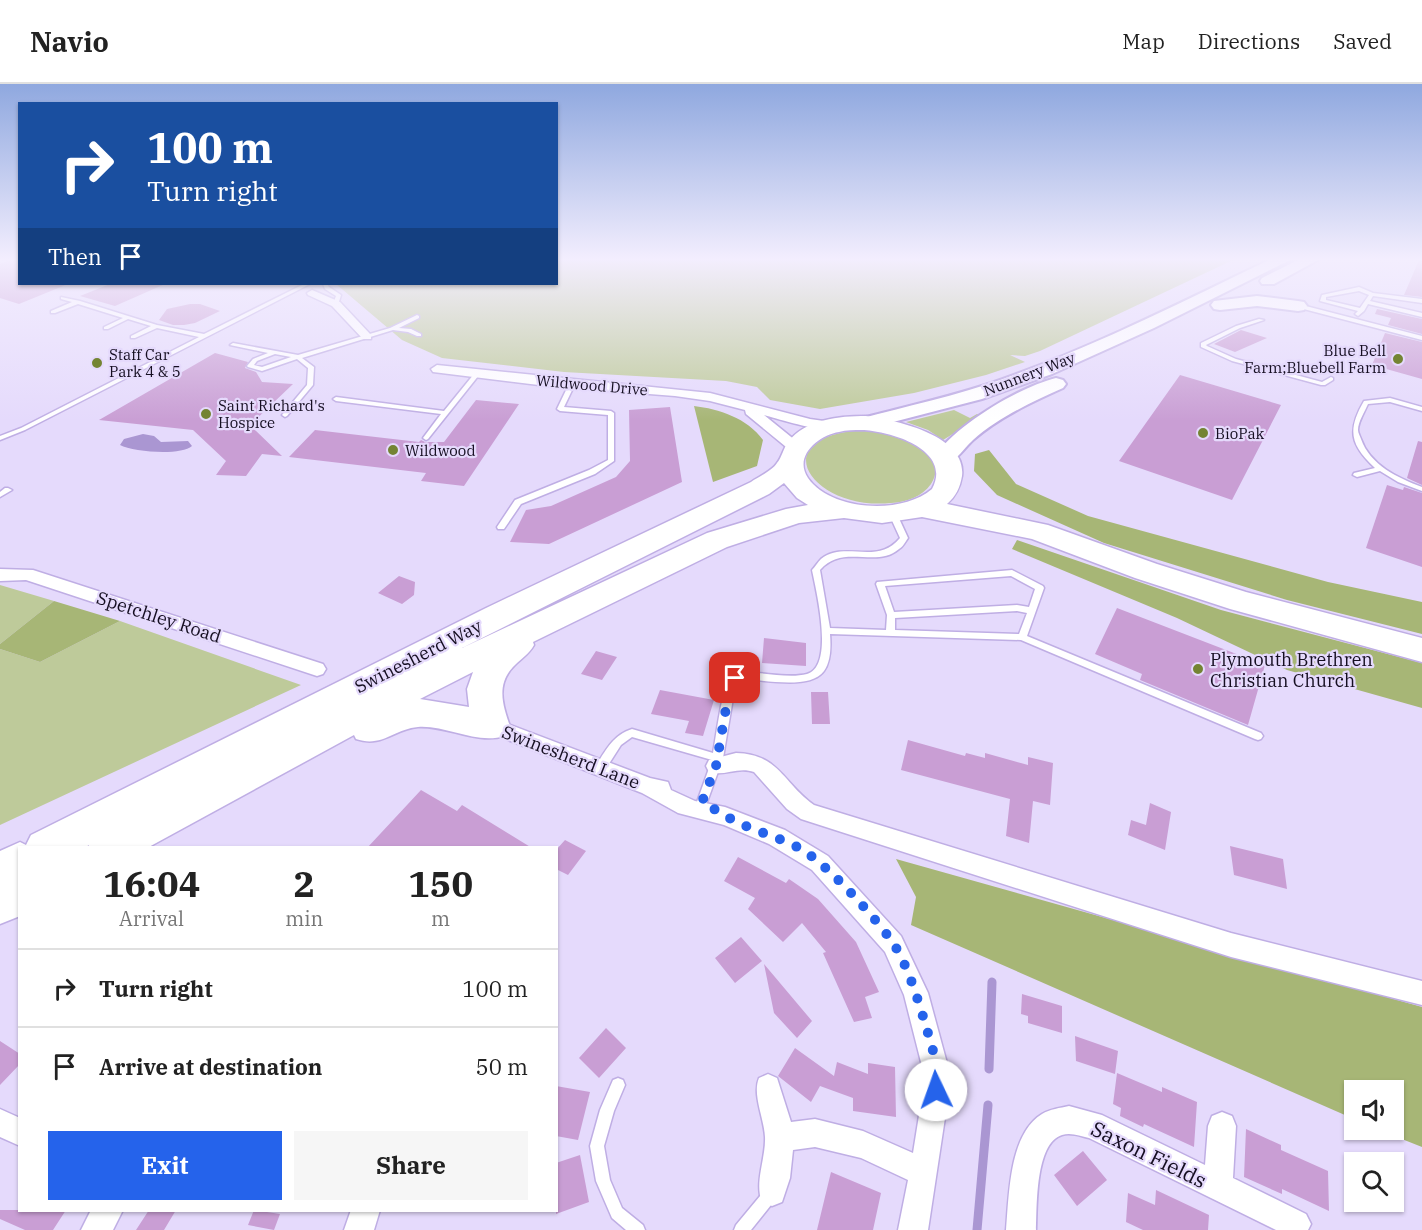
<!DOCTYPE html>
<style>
:root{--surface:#fff;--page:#f6f6f6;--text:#222;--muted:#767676;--line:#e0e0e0;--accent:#2563eb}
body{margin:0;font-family:"IBM Plex Serif",serif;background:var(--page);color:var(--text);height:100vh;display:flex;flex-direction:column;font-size:22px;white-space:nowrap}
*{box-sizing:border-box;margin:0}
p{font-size:20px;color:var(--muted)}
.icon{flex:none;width:33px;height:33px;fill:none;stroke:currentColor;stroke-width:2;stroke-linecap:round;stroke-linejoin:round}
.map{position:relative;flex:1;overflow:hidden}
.drawer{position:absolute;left:18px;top:762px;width:540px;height:366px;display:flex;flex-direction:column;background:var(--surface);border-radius:0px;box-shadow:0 2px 4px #0004}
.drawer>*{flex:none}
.banner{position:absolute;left:18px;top:18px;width:540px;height:183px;border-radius:0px;box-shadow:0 2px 4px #0004;background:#1a4fa0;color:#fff;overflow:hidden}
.fabs{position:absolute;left:1344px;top:996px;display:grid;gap:12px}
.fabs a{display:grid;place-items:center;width:60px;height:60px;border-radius:0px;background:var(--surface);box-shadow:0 2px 4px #0004;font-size:30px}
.pin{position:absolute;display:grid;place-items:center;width:51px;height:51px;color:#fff;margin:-26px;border-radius:12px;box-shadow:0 3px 9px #0006}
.me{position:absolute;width:66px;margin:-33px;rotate:357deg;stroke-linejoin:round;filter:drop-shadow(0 0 4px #0008)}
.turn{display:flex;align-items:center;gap:21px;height:126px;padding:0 30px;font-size:27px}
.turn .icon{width:78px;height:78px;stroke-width:2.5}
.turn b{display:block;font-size:42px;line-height:51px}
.then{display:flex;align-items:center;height:57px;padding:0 30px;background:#0003;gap:12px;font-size:22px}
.eta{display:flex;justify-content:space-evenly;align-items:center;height:102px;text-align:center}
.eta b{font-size:36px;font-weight:700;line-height:42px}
.button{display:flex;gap:12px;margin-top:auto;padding:12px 30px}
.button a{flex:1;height:69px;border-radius:0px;background:var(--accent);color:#fff;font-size:24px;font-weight:700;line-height:69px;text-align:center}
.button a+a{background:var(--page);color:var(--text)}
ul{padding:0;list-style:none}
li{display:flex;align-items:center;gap:18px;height:78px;padding:0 30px;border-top:2px solid var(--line)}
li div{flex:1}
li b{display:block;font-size:22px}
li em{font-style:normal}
header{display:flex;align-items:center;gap:36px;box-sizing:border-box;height:84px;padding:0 30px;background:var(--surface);border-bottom:2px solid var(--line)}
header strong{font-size:28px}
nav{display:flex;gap:33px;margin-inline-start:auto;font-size:21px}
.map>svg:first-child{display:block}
.green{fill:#beca9a}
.forest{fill:#a7b676}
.water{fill:#aa96d2}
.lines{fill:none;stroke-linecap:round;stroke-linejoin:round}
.stream{stroke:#aa96d2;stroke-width:9}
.building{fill:#c99ed4}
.lane-casing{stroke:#bfaee4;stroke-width:3}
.street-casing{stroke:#bfaee4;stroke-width:3}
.primary-casing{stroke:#bfaee4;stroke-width:4}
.highway-casing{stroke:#bfaee4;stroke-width:3}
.lane{fill:#fff;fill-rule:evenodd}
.street{fill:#fff;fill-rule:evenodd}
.primary{fill:#fff;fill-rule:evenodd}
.highway{fill:#fff;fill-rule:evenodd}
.route{stroke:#2563eb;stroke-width:10;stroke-dasharray:0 18}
.poi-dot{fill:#748433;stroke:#e5dafc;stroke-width:2}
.labels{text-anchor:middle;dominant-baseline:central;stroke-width:4.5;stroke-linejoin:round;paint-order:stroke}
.far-poi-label{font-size:15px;fill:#150e21;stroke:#e5dafc;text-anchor:start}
.far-street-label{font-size:15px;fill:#150e21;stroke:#e5dafc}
.street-label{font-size:18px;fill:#150e21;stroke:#e5dafc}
.poi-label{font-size:18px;fill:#150e21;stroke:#e5dafc;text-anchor:start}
.near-street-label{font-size:21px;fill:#150e21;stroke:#e5dafc}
</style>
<header>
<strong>Navio</strong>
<nav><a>Map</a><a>Directions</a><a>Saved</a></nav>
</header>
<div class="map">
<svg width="1422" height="1146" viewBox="0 0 1422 1146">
<rect width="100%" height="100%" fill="#e5dafc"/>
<path class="green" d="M557 176H1233L1040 267 1025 272 1010 271 1025 278 986 291 914 309 820 325 770 316 757 303 726 297 564 288 442 274 402 256 336 200H556Z
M954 326 970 334 977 330 982 332 943 356 928 346 906 338Z
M863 346C885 348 954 365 931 400 922 413 906 418 891 419 812 427 761 352 863 346Z
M0 501 54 517 0 560Z
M120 537 301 601 0 741V565L40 578Z"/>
<path class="forest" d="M694 322C719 325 747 334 763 356L757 382 713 398Z
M989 366 1016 400 1088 432 1328 498 1422 518V550L1287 516 1104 459 997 411 974 387 975 370Z
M1017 456 1221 526 1422 579V624L1287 586 1177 534 1012 465Z
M54 517 120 537 40 578 0 565V560Z
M896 775 1422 923V1063L1379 1046H1394V1006H1354V1035L911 841 916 813Z"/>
<path class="water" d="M143 350 154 352 161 358 188 357 192 362C181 372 133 368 120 361L124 355Z"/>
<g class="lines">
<path class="stream" d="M989 985 992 898
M977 1146 988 1021"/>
</g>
<path class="building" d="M11 176H20V200H68L19 220 0 214V180Z
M1419 176H1422V213L1404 211Z
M110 200H165L115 222 80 212Z
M190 220H200L220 227 195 239 184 241H173L159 236 167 225Z
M1377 225 1422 235V250L1388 241 1391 234 1375 230Z
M1241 246 1267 254 1235 268 1214 260Z
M1385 249 1422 258V295L1372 281Z
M215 269 248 278 245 284 256 288 262 298 293 300 250 341 282 372 262 370 246 392 216 391 226 377 193 346 99 336Z
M1180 291 1281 321 1232 416 1119 377Z
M476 316 519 320 464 402 421 397 426 389 289 373 315 346 419 358 421 356 425 358H444Z
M670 323 682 398 549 460 510 458 526 426 551 422 616 393 630 377 629 326Z
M1418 357 1422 358V401L1407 394Z
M1387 401 1403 406 1404 403 1422 409V483L1366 464Z
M399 492 415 498 414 511 402 520 378 509Z
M1117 524 1265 581 1248 641 1140 596 1142 590 1095 570Z
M764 554 806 559V582L762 579Z
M596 567 617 573 602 596 581 590Z
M660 606 714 616 703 652 685 649 689 637 651 630Z
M811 608H828L830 640H812Z
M908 656 965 672 966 669 985 674V669L1028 681V673L1053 679 1050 721 1033 717 1029 759 1006 752 1010 715 901 686Z
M421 706 457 727 462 721 532 764H367Z
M1150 719 1171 728 1165 766 1128 751 1131 736 1146 741Z
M565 756 586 767 568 791 556 785V766Z
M1230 762 1283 775 1287 805 1234 791Z
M738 773 786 799 789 795 818 815 856 858 879 908 865 913 872 934 854 938 823 869 826 868 802 839 783 858 748 825 755 814 724 797Z
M741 853 762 877 735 899 715 874Z
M764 880 812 937 797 954 774 929Z
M1022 910 1062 922V949L1028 939V932L1021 930Z
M606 944 626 964 599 994 579 974Z
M1075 952 1118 967 1115 990 1076 977Z
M0 957 20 970V980L0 1001Z
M795 964 834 992 837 978 868 990V979L895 983 896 1033 853 1027V1014L820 1002 811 1018 778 992Z
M1117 989 1162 1008V1003L1197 1018 1194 1063 1144 1040 1143 1043 1120 1032 1121 1024 1113 1020Z
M556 1002 590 1008 578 1056 556 1052Z
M1246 1045 1281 1061V1066L1328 1087 1329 1127 1282 1105V1110L1244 1093Z
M1083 1067 1107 1096 1077 1122 1054 1091Z
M580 1071 589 1118 556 1130V1079Z
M831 1088 881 1109 873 1146H817Z
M1156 1106 1209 1131 1208 1146H1143L1126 1138 1128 1109 1155 1121Z
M0 1126H66L53 1146H25L0 1135Z
M149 1126H176L164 1146H136Z
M254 1126 280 1130 274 1146 248 1141Z"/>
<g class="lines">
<defs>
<path id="lane" d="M304 200H310L25 346 0 356V352L21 344 199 253 157 244 135 254H131V252L151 242 128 235 108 245H104V243L123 234 78 220 55 229H51V227L72 218 61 215V213L80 217 157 241 204 250Z
M323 200H327L329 203 341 211 338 221 333 220 336 212 325 205Z
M1359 203 1373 209 1422 215V219L1373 212 1370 217 1422 229V233L1368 220 1364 227 1358 232 1355 230 1358 227 1320 217 1322 211ZM1359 207 1369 211 1360 224 1326 216V213Z
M1298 220 1422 252V256L1296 223 1295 222Z
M417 231 419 232V234L399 244 411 245 421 250V252H417L408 248 393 246 302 274 314 283 313 301 287 332 285 333 282 331 307 301 308 284 297 275 262 287 248 283 247 282 253 275 268 269 230 261 233 259 298 271 390 244ZM275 270 291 273 262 283 254 281 257 277Z
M1259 235 1264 236 1240 244 1206 261 1207 262 1236 275 1322 298 1331 293 1333 294V296L1325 301H1321L1232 277 1201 263V259L1236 242Z
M474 290 479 291 428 355 426 356 423 354 441 330 336 317 333 315 336 313 444 327Z
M572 298 575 300 564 323 611 327 614 329V377L595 390 521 420 504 445H498L497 443 515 416 589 386 608 376V331L560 327 557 325 569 300Z
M1390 314 1422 323V327L1390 318 1368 320C1365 327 1358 338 1358 346 1358 349 1360 352 1361 355 1370 381 1398 394 1422 403V407L1398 398 1380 387 1357 393 1353 391 1354 389 1375 384C1350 361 1347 346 1364 317Z
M5 404H8L12 406 0 413V408Z
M890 428H896L908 454C905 458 903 463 899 465 876 485 843 459 820 486L830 544 886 546 887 531 876 500 877 498 1012 486 1043 502 1044 504 1027 552 1261 649 1263 652 1261 655 1258 656 1255 655 1021 556 830 550C831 562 831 577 824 587 811 606 764 596 743 595L738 596 735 602 723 674 706 721 702 723 698 721 697 718 712 676 632 653 621 661 605 686 601 687 597 686 596 683 597 680C607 664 614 651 632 645L713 669C716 654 722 602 731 593 738 586 748 588 757 589 772 590 792 594 807 590 835 582 816 506 812 486 815 483 818 478 821 475 845 456 877 482 900 454L889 430ZM1011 492 1035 505 1029 523 1017 521 894 528 885 502ZM1017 527 1027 529 1019 550 895 546V534Z
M618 994 623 996 625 1001 614 1027 604 1062 610 1096 622 1124 643 1141 645 1146H626L612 1134 596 1097 590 1062 600 1026 613 996Z
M770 1104 775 1106 777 1111 775 1116 751 1146H734L736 1141 765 1106Z"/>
<path id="street" d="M312 206 340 218 371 251V255H363L332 222 308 211 307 209Z
M437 281 710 309 810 335 838 339 840 342C829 352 779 335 764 331L801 361 803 364 796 368 791 367 746 330 745 326 710 317 675 312 547 302 433 288 431 285Z
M0 485 33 486 323 580 326 585 323 590 317 592 26 496 0 497Z
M492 634 650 694 668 698 671 706 695 717 725 723 785 746 828 772 901 852 928 909 951 994 928 1146H898L908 1096 861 1074 815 1063 793 1066 790 1094 782 1118 772 1122 762 1118C754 1099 766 1074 765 1053 764 1034 752 1010 759 994L768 990 777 994 791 1038 815 1035 863 1047 913 1069 925 994 904 911 885 868 812 786 769 760 724 741 678 729 642 709 485 647 482 642 485 637Z
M736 669C779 670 783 699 814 721L1231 849 1422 897V921L1231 873 801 735 787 725 754 688C738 682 724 693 709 688L706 682 709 676Z
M1069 1022 1102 1031 1205 1081 1208 1042 1212 1032 1222 1028 1232 1032 1236 1042 1233 1094 1306 1130 1311 1140 1308 1146H1276L1089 1054C1080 1052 1071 1048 1062 1051 1035 1059 1037 1123 1036 1146H1006C1009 1112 1009 1050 1042 1030 1050 1025 1060 1024 1069 1022Z
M0 1025 20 1034V1062L0 1053Z
M91 1126H123L113 1146H81Z
M351 1126H380L374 1146H344Z"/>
<path id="primary" d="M1269 176H1290L1154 244 1052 290 982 315 866 345 859 343 856 339 859 335C907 322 956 312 1003 295 1095 262 1182 218 1269 176Z
M1298 176H1318L1274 200H1262L1260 197 1262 194Z
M1257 212 1298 217 1304 218 1307 222 1304 226 1298 227 1257 222 1220 226 1214 225 1211 221 1214 217Z
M1056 294 1063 296 1066 300 1063 304C1032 318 999 333 973 356 961 367 954 383 936 379L933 374C956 341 1017 304 1056 294Z"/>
<path id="highway" d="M866 332C895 336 967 351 962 392 960 404 956 412 947 420L1048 441 1157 480 1246 508 1422 554V578L1230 525 1135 494 1032 455 922 433 882 439 844 434 799 439 727 463 533 558 534 561C529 570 522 574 515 581 496 599 502 620 510 642L505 652C476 661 447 641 418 643 394 645 382 664 356 655L354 651 147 764H88L89 761 84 764H20V832L0 840V767L20 758 26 761 31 751 486 524 751 398C758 393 772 387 777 379 782 373 783 365 788 358 806 335 839 332 866 332ZM862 346C891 347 953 366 932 405 902 431 831 427 808 394 793 372 819 351 839 348 846 346 854 346 862 346ZM784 399 797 414 808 421 786 425 707 449 462 564 769 410ZM473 588 467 605 469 623 420 615Z"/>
</defs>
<use href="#lane" class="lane-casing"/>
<use href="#street" class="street-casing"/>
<use href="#primary" class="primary-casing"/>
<use href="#highway" class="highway-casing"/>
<use href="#lane" class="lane"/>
<use href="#street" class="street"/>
<use href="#primary" class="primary"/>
<use href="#highway" class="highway"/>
</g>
<linearGradient id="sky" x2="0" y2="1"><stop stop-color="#8fa8df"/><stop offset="0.52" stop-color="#f3eefe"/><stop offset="1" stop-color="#f3eefe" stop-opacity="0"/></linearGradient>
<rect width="1422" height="337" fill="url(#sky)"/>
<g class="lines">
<path class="route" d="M735 594 730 601 716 682 702 718C711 722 717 728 726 732 749 746 777 752 801 765 828 781 875 833 893 859 908 882 917 913 925 939 931 960 940 984 936 1006"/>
</g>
<g class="poi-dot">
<circle cx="1398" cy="275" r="6"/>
<circle cx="97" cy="279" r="6"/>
<circle cx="206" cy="330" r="6"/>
<circle cx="1203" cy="349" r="6"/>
<circle cx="393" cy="366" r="6"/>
<circle cx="1198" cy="585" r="6"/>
</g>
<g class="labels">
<g class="far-poi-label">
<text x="1386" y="266" text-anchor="end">Blue Bell<tspan x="1386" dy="17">Farm;Bluebell Farm</tspan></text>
<text x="109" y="270">Staff Car<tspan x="109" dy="17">Park 4 &amp; 5</tspan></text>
<text x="218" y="321">Saint Richard's<tspan x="218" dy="17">Hospice</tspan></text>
<text x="1215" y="349">BioPak</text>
<text x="405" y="366">Wildwood</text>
</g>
<g class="far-street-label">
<text transform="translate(1029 290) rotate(-21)">Nunnery Way</text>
<text transform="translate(592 301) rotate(5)">Wildwood Drive</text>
</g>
<g class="street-label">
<text transform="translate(159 533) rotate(18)">Spetchley Road</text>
<text transform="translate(418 572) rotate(-27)">Swinesherd Way</text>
<text transform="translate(571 673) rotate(21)">Swinesherd Lane</text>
</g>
<g class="poi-label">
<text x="1210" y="575">Plymouth Brethren<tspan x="1210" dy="21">Christian Church</tspan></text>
</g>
<g class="near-street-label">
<text transform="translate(1149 1070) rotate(26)">Saxon Fields</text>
</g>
</g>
</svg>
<div class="fabs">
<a><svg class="icon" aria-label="sound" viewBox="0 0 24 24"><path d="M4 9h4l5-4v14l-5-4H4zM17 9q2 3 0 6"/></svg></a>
<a><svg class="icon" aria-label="search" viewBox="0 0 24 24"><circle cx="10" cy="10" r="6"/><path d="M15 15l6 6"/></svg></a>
</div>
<div class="pin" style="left:735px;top:594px;background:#d93025"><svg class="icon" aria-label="arrive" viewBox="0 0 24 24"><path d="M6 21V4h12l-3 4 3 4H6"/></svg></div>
<svg class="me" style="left:936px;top:1006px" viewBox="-20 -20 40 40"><circle r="19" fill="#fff"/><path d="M0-13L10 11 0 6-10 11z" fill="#2563eb"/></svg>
<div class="banner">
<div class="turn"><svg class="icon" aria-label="right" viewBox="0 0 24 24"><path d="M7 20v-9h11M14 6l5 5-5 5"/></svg><div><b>100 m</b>Turn right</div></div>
<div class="then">Then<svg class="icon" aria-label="arrive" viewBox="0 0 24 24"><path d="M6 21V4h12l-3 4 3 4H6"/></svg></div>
</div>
<section class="drawer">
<div class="eta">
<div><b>16:04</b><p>Arrival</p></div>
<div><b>2</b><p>min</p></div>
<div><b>150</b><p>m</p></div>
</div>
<ul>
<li><svg class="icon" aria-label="right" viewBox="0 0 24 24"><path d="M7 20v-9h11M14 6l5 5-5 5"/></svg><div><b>Turn right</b></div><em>100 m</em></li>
<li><svg class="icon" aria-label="arrive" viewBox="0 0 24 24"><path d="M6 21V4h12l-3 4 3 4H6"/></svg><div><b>Arrive at destination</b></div><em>50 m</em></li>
</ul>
<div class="button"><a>Exit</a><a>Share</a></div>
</section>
</div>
